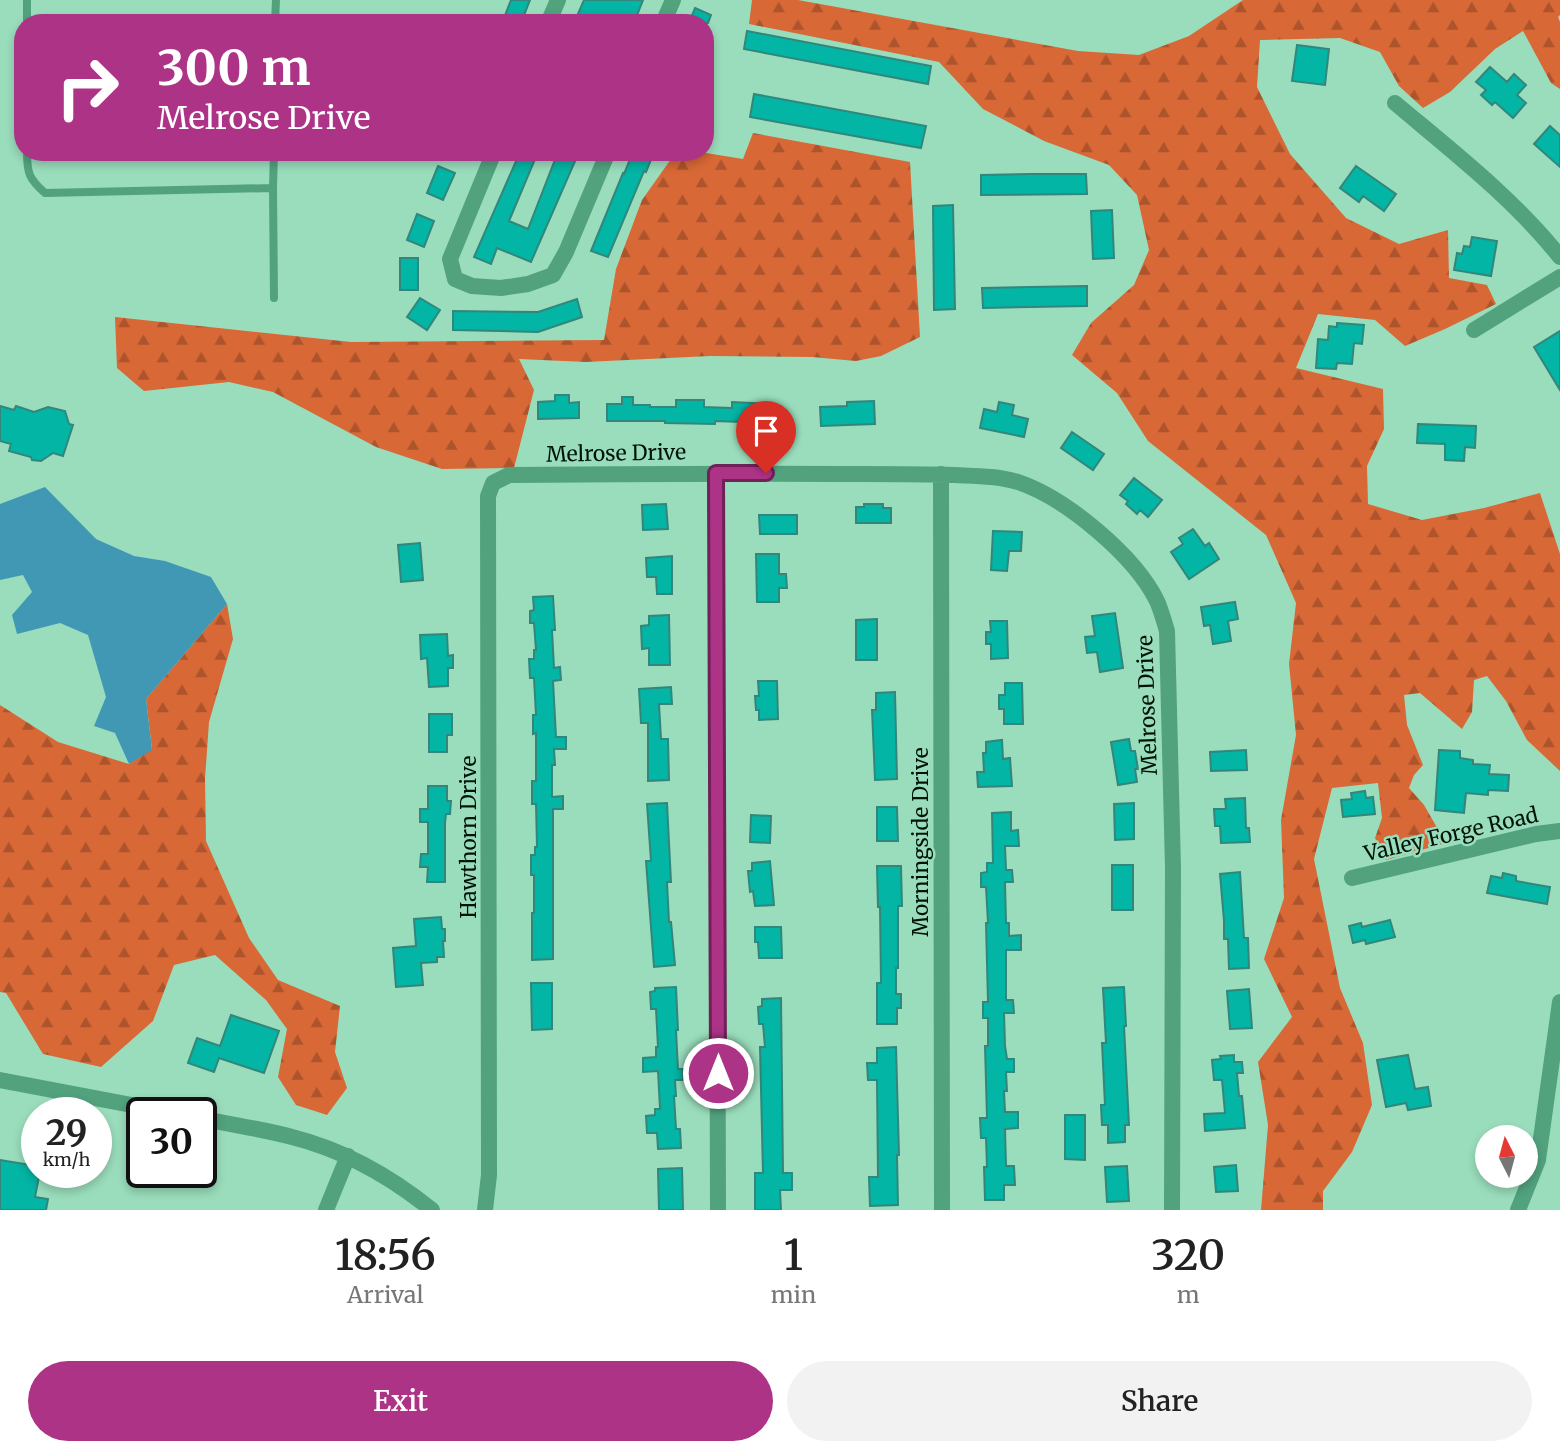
<!DOCTYPE html>
<style>
:root{--surface:#fff;--page:#f2f2f2;--text:#222;--muted:#767676;--accent:#ad3387}
body{margin:0;font-family:Merriweather,serif;background:var(--page);color:var(--text);height:100vh;display:flex;flex-direction:column;font-size:26px;white-space:nowrap}
*{box-sizing:border-box;margin:0}
p{font-size:23px;color:var(--muted)}
.icon{flex:none;width:38px;height:38px;fill:none;stroke:currentColor;stroke-width:2;stroke-linecap:round;stroke-linejoin:round}
.map{position:relative;height:1210px;overflow:hidden}
.sheet{display:flex;flex-direction:column;background:var(--surface);flex:1}
.sheet>*{flex:none}
.banner{position:absolute;left:14px;top:14px;width:700px;height:147px;border-radius:28px;box-shadow:0 4px 10px #0003;background:#ad3387;color:#fff;overflow:hidden}
.needle{width:46px;rotate:354deg}
.fabs{position:absolute;left:1475px;top:1125px;display:grid;gap:14px}
.fabs a{display:grid;place-items:center;width:63px;height:63px;border-radius:50%;background:var(--surface);box-shadow:0 4px 10px #0003;font-size:35px}
.speed{position:absolute;left:21px;top:1097px;display:flex;gap:14px;font-size:35px;font-weight:700;text-align:center}
.speed>*{display:grid;place-content:center;width:91px;height:91px;border-radius:50%;background:var(--surface);box-shadow:0 4px 10px #0003;line-height:1}
.speed small{font-size:18px;font-weight:400}
.speed .limit{border:4px solid #111;border-radius:10px;background:#fff;color:#111}
.pin{position:absolute;display:grid;place-items:center;width:60px;height:60px;color:#fff;margin:-72px -30px;border-radius:50% 50% 50% 0;rotate:-45deg;box-shadow:0 0 7px #0007}
.pin .icon{rotate:45deg}
.me{position:absolute;width:77px;margin:-38px;rotate:0deg;stroke-linejoin:round;filter:drop-shadow(0 0 5px #0008)}
.turn{display:flex;align-items:center;gap:24px;height:147px;padding:0 28px;font-size:32px}
.turn .icon{width:91px;height:91px;stroke-width:2.5}
.turn b{display:block;font-size:49px;line-height:60px}
.eta{display:flex;justify-content:space-evenly;align-items:center;height:119px;text-align:center}
.eta b{font-size:42px;font-weight:600;line-height:49px}
.action{display:flex;gap:14px;margin-top:auto;padding:14px 28px}
.action a{flex:1;height:80px;border-radius:42px;background:var(--accent);color:#fff;font-size:28px;font-weight:600;line-height:80px;text-align:center}
.action a+a{background:var(--page);color:var(--text)}
.map>svg:first-child{display:block}
.forest{fill:url(#forest-firs)}
.water{fill:#4198b4}
.building{fill:#03b5a4;stroke:#33867b;stroke-width:2}
.lines{fill:none;stroke-linecap:round;stroke-linejoin:round}
.lane{stroke:#52a27e;stroke-width:8}
.street{stroke:#52a27e;stroke-width:16}
.route-casing{stroke:#702158;stroke-width:18}
.route{stroke:#ad3387;stroke-width:12}
.labels{text-anchor:middle;dominant-baseline:central;stroke-width:5;stroke-linejoin:round;paint-order:stroke}
.street-label{font-size:21px;fill:#001308;stroke:#9addbc}
</style>
<div class="map">
<svg width="1560" height="1210" viewBox="0 0 1560 1210">
<defs>
<pattern id="forest-firs" width="22" height="20" patternUnits="userSpaceOnUse" patternTransform="scale(1.75)"><rect width="22" height="20" fill="#d86836"/><path d="M5 1l3.5 6h-7zM16 11l3.5 6h-7z" fill="#ad542c"/></pattern>
</defs>
<rect width="100%" height="100%" fill="#9addbc"/>
<path class="forest" d="M752 0H798L1078 51 1139 55 1189 36 1243 0H1560V15L1558 17 1560 22V89L1551 83 1523 31 1495 49 1450 92 1423 108 1399 86 1380 52 1340 38 1260 40 1257 87 1290 154 1346 218 1399 244 1448 230 1449 278 1487 285 1496 304 1445 329 1405 346 1375 320 1318 314 1296 368 1383 389 1384 429 1367 466 1368 504 1422 520 1484 508 1540 493 1560 554V771L1527 740 1506 701 1487 676 1474 680 1472 712 1462 729 1420 693 1404 695 1407 725 1423 765 1414 775 1409 788 1424 805 1446 843 1386 860 1375 838 1382 818 1378 783 1332 788 1314 859 1340 988 1363 1043 1372 1105 1352 1152 1323 1191V1210H1261L1268 1125 1258 1062 1292 1017 1264 959 1284 898 1281 820 1296 735 1289 664 1296 603 1266 535 1148 441 1117 393 1072 355 1091 323 1134 285 1149 250 1137 195 1109 165 1044 141 983 109 939 62 749 24Z
M753 133 910 162 920 337 881 356 856 361 812 357 710 356 586 362 519 359 534 390 514 468 442 469 376 447 273 392 229 382 144 391 117 368 115 317 351 342 604 340 616 269 642 200 676 152H700L743 159Z
M227 604 233 639 209 722 205 779 206 841 249 938 278 980 340 1006 335 1052 347 1088 327 1115 296 1105 278 1077 287 1029 266 1000 215 955 174 965 153 1021 101 1067 43 1054 6 993 0 992V705L58 742 129 764 152 749 146 699Z"/>
<path class="water" d="M45 487 96 539 134 556 165 561 211 577 227 604 146 699 152 750 129 764 115 733 94 726 106 697 88 635 60 623 17 634 12 615 32 592 23 575 0 580V504Z"/>
<path class="building" d="M511 0H530L521 23H502Z
M584 0H643L634 23H574Z
M695 8 711 15 708 23H689Z
M747 31 931 66 928 84 744 49Z
M1297 45 1329 49 1325 85 1292 81Z
M1490 67 1507 82 1514 74 1526 85 1517 95 1526 103 1513 118 1495 102 1492 105 1481 95 1486 90 1476 82Z
M754 94 926 126 921 148 750 117Z
M1550 126 1560 135V167L1534 144Z
M520 152H538L509 221 528 229 558 152H579L531 262 497 248 491 264 474 257Z
M633 152H654L646 172 644 171 608 257 591 251 623 173 624 174Z
M438 166 455 173 443 200 427 193Z
M1356 166 1396 194 1384 211 1363 196 1359 202 1340 188Z
M1031 174H1086L1087 194 981 195V175Z
M953 205 955 309 934 310 933 206Z
M1112 210 1114 258 1093 259 1091 211Z
M417 214 434 221 424 247 407 240Z
M1472 237 1497 241 1491 276 1454 270 1457 253 1462 254 1464 246 1470 247Z
M400 258H418V290H400Z
M1087 286V306L983 308 982 288Z
M420 298 440 310 427 330 407 317Z
M577 299 582 317 538 332 453 330V311L538 312Z
M1337 323 1364 325 1362 344 1354 343 1352 364 1337 363 1336 369 1316 368 1318 339 1328 340 1329 326 1337 327Z
M1560 331V390L1534 347Z
M555 395H569V403L579 402V418L538 419V402L555 401Z
M622 397H633V405H650V407H676V400H704V407L732 408V402L774 404 773 423 752 422V427L741 426V422L715 421V424L665 423V421H607V404H622Z
M874 401 875 424 821 426 820 407 847 406V402Z
M999 402 1014 405 1012 415 1028 419 1024 437 980 428 984 409 997 412Z
M0 406 14 410 16 406 34 412 48 407 65 411 69 424 73 425 63 456 53 453 41 461 32 460 31 457 9 451 11 444 0 441Z
M1418 424 1476 426 1475 448 1465 447 1464 461 1445 460V444L1417 443Z
M1072 432 1104 454 1093 470 1061 448Z
M1134 478 1162 500 1148 517 1140 510 1137 514 1126 504 1128 501 1120 495Z
M666 504 668 529 643 530 642 505Z
M864 504H883V508H891V523H856V507H864Z
M759 515H797V534H760Z
M1193 529 1205 546 1209 543 1219 559 1189 579 1171 552 1183 544 1179 538Z
M993 531 1022 532 1021 551H1009L1007 571 991 570Z
M420 543 423 580 401 582 398 545Z
M756 554H779V574H786L787 588H779V602H757Z
M672 556V594H657L656 577H647L646 558Z
M553 596 555 630H552L554 668 560 667 561 680 553 681 556 737H566V749H554L555 765H552V797L563 796V809H553V959L532 960V913H534V875H531V855H535V847H537L536 804H532V781H536V733L533 734V715H536L534 678H530L529 659H534V650H536L534 623H530V611L534 610 533 597Z
M1235 602 1238 619 1228 621 1231 641 1213 644 1210 625 1204 626 1201 607Z
M1115 613 1123 668 1100 672 1097 652 1087 653 1085 637 1095 636 1092 616Z
M669 615 670 665H649V648L642 649 641 626 649 625V616Z
M877 619V660H856V620Z
M990 621H1007L1008 658 991 659V644H986V632H991Z
M447 634 448 656 453 655V668H448V686L429 687 427 658 421 659 420 635Z
M758 681H777L778 719 759 720V710H756L755 696H759Z
M1005 683H1022L1023 724H1004V709H999V695H1005Z
M671 687 672 704H659L661 739H668L669 780 648 781V723H641L639 689Z
M895 692 897 779 875 780 872 710H876V693Z
M429 714H452V735H447V752H429Z
M1129 739 1131 751H1135L1138 769H1135L1137 782 1118 785 1111 742Z
M1002 740 1003 759 1010 758 1012 786 978 787 977 772H984L983 753H986V742Z
M1246 750 1247 770 1211 771 1210 752Z
M1439 750 1460 751V758L1473 760V764L1490 765 1489 774 1509 775 1508 791 1488 790V795L1466 793 1464 813 1435 810Z
M428 786H447V801H451L450 814H446L445 823V882H427L428 867H420L421 854H428V822H420V809H428Z
M1365 791 1366 798 1373 797 1375 814 1343 817 1341 800 1352 799 1351 793Z
M1245 798 1246 828H1249L1250 842 1221 843 1220 826H1215L1214 809H1226L1225 799Z
M667 803 671 882H667L669 922H671L675 965 654 967 646 861H651L647 804Z
M1134 803V839L1115 840 1114 804Z
M877 807H897L898 841H877Z
M1011 812V831L1018 830 1019 846H1005L1006 870H1012L1013 882H1005L1006 923H1009V936L1021 935V950H1006V1000H1013L1014 1013H1004L1005 1046 1007 1059H1014V1072H1006L1007 1091H1004L1005 1112H1018V1128L1005 1129 1006 1166H1014L1015 1185H1004V1200H985L984 1167H987L986 1138H981L980 1118H987L985 1046H988V1018H983V1002H988L986 923H988L986 887H981V873L987 872V863H993L992 813Z
M751 815 771 816 770 843 750 842Z
M770 861 774 905 755 906 753 891 750 892 748 871H752V863Z
M1112 865H1133V910H1112Z
M877 866H901L902 906H898V968H896V994H901V1008H897V1024H877V983H881L880 907H878Z
M1240 872 1244 938H1248L1249 968 1229 969 1228 939H1224V921L1220 874Z
M1503 873 1516 876V881L1550 887 1547 904 1487 893 1491 876 1502 878Z
M441 917 442 929H445V941H443L444 957H437V962L421 963 423 985 396 987 393 948 416 946 414 919Z
M1390 920 1395 937 1366 944 1365 940 1353 943 1349 926 1361 923 1362 927Z
M755 927H781L782 958H759L758 942H755Z
M531 983H552V1029L532 1030Z
M676 987 678 1030H676L678 1069H683V1080H675L676 1096H674L676 1129H680L681 1148 658 1149 657 1133H647L646 1116 655 1115V1109H660L658 1071 643 1072V1058L656 1057V1047H658L656 1009H651L650 992 655 991V988Z
M1124 987 1126 1026H1124L1129 1125H1125V1142L1108 1143V1125H1102L1101 1105H1105L1102 1043H1106L1103 988Z
M1249 989 1252 1028 1230 1029 1227 991Z
M781 998 783 1173H792V1190H780L781 1210H755V1173H763L760 1047H765L763 1024H759L758 1007 762 1006V999Z
M231 1015 279 1031 264 1073 219 1058 214 1072 188 1063 197 1038 220 1046Z
M896 1047 899 1155H897L898 1205 870 1206 869 1177H878L877 1080H868L867 1063H877V1048Z
M1234 1055V1062H1242L1243 1073H1237L1239 1096H1242L1245 1128 1205 1131 1204 1114 1225 1113 1222 1080H1214L1212 1060 1221 1059 1220 1056Z
M1408 1055 1415 1089 1428 1087 1431 1106 1408 1110 1406 1103 1386 1107 1377 1060Z
M1065 1115H1085V1160L1065 1159Z
M0 1160 37 1166V1172H40L35 1197 48 1199 46 1210H0Z
M1236 1165 1238 1191 1216 1192 1214 1167Z
M1127 1166 1129 1201 1107 1202 1105 1167Z
M682 1168 683 1210H659L658 1169Z"/>
<g class="lines">
<path class="lane" d="M27 0V23
M275 23 276 0
M27 152C27 173 29 179 45 193L273 188 274 152
M273 188 274 298"/>
<path class="street" d="M548 23 558 0
M663 23 673 0
M1395 103C1452 151 1513 198 1560 257
M494 152 450 259 455 279 472 286 501 288 528 284 553 275 566 252 608 152
M1474 330 1560 277
M716 473 718 1210
M941 474 942 1210
M1352 878 1536 834 1560 831
M0 1080 174 1113
M201 1118C231 1125 263 1129 292 1137 344 1150 391 1177 432 1210
M326 1210 348 1156
M485 1210 489 1175 488 496 493 483 509 475C626 474 743 473 860 474 891 474 923 474 955 475 976 476 998 476 1018 482 1066 498 1135 556 1157 601 1161 610 1164 621 1167 631L1173 868 1172 1210
M1518 1210 1538 1160 1560 1002"/>
</g>
<g class="lines">
<defs>
<path id="route" d="M718 1073 716 473H766"/>
</defs>
<use href="#route" class="route-casing"/>
<use href="#route" class="route"/>
</g>
<g class="labels">
<g class="street-label">
<text transform="translate(616 453) rotate(-1)">Melrose Drive</text>
<text transform="translate(1147 705) rotate(-92)">Melrose Drive</text>
<text transform="translate(1451 834) rotate(-13)">Valley Forge Road</text>
<text transform="translate(468 837) rotate(-90)">Hawthorn Drive</text>
<text transform="translate(920 842) rotate(-90)">Morningside Drive</text>
</g>
</g>
</svg>
<div class="fabs">
<a><svg class="needle" viewBox="-14 -14 28 28"><path d="M0-13l5 13h-10z" fill="#e53935"/><path d="M0 13l5-13h-10z" fill="#767676"/></svg></a>
</div>
<div class="speed"><div>29<small>km/h</small></div><div class="limit">30</div></div>
<div class="pin" style="left:766px;top:473px;background:#d93025"><svg class="icon" aria-label="arrive" viewBox="0 0 24 24"><path d="M6 21V4h12l-3 4 3 4H6"/></svg></div>
<svg class="me" style="left:718px;top:1073px" viewBox="-20 -20 40 40"><circle r="17" fill="#ad3387" stroke="#fff" stroke-width="3"/><path d="M0-11L8 9 0 5-8 9z" fill="#fff"/></svg>
<div class="banner">
<div class="turn"><svg class="icon" aria-label="right" viewBox="0 0 24 24"><path d="M7 20v-9h11M14 6l5 5-5 5"/></svg><div><b>300 m</b>Melrose Drive</div></div>
</div>
</div>
<section class="sheet">
<div class="eta">
<div><b>18:56</b><p>Arrival</p></div>
<div><b>1</b><p>min</p></div>
<div><b>320</b><p>m</p></div>
</div>
<div class="action"><a>Exit</a><a>Share</a></div>
</section>
